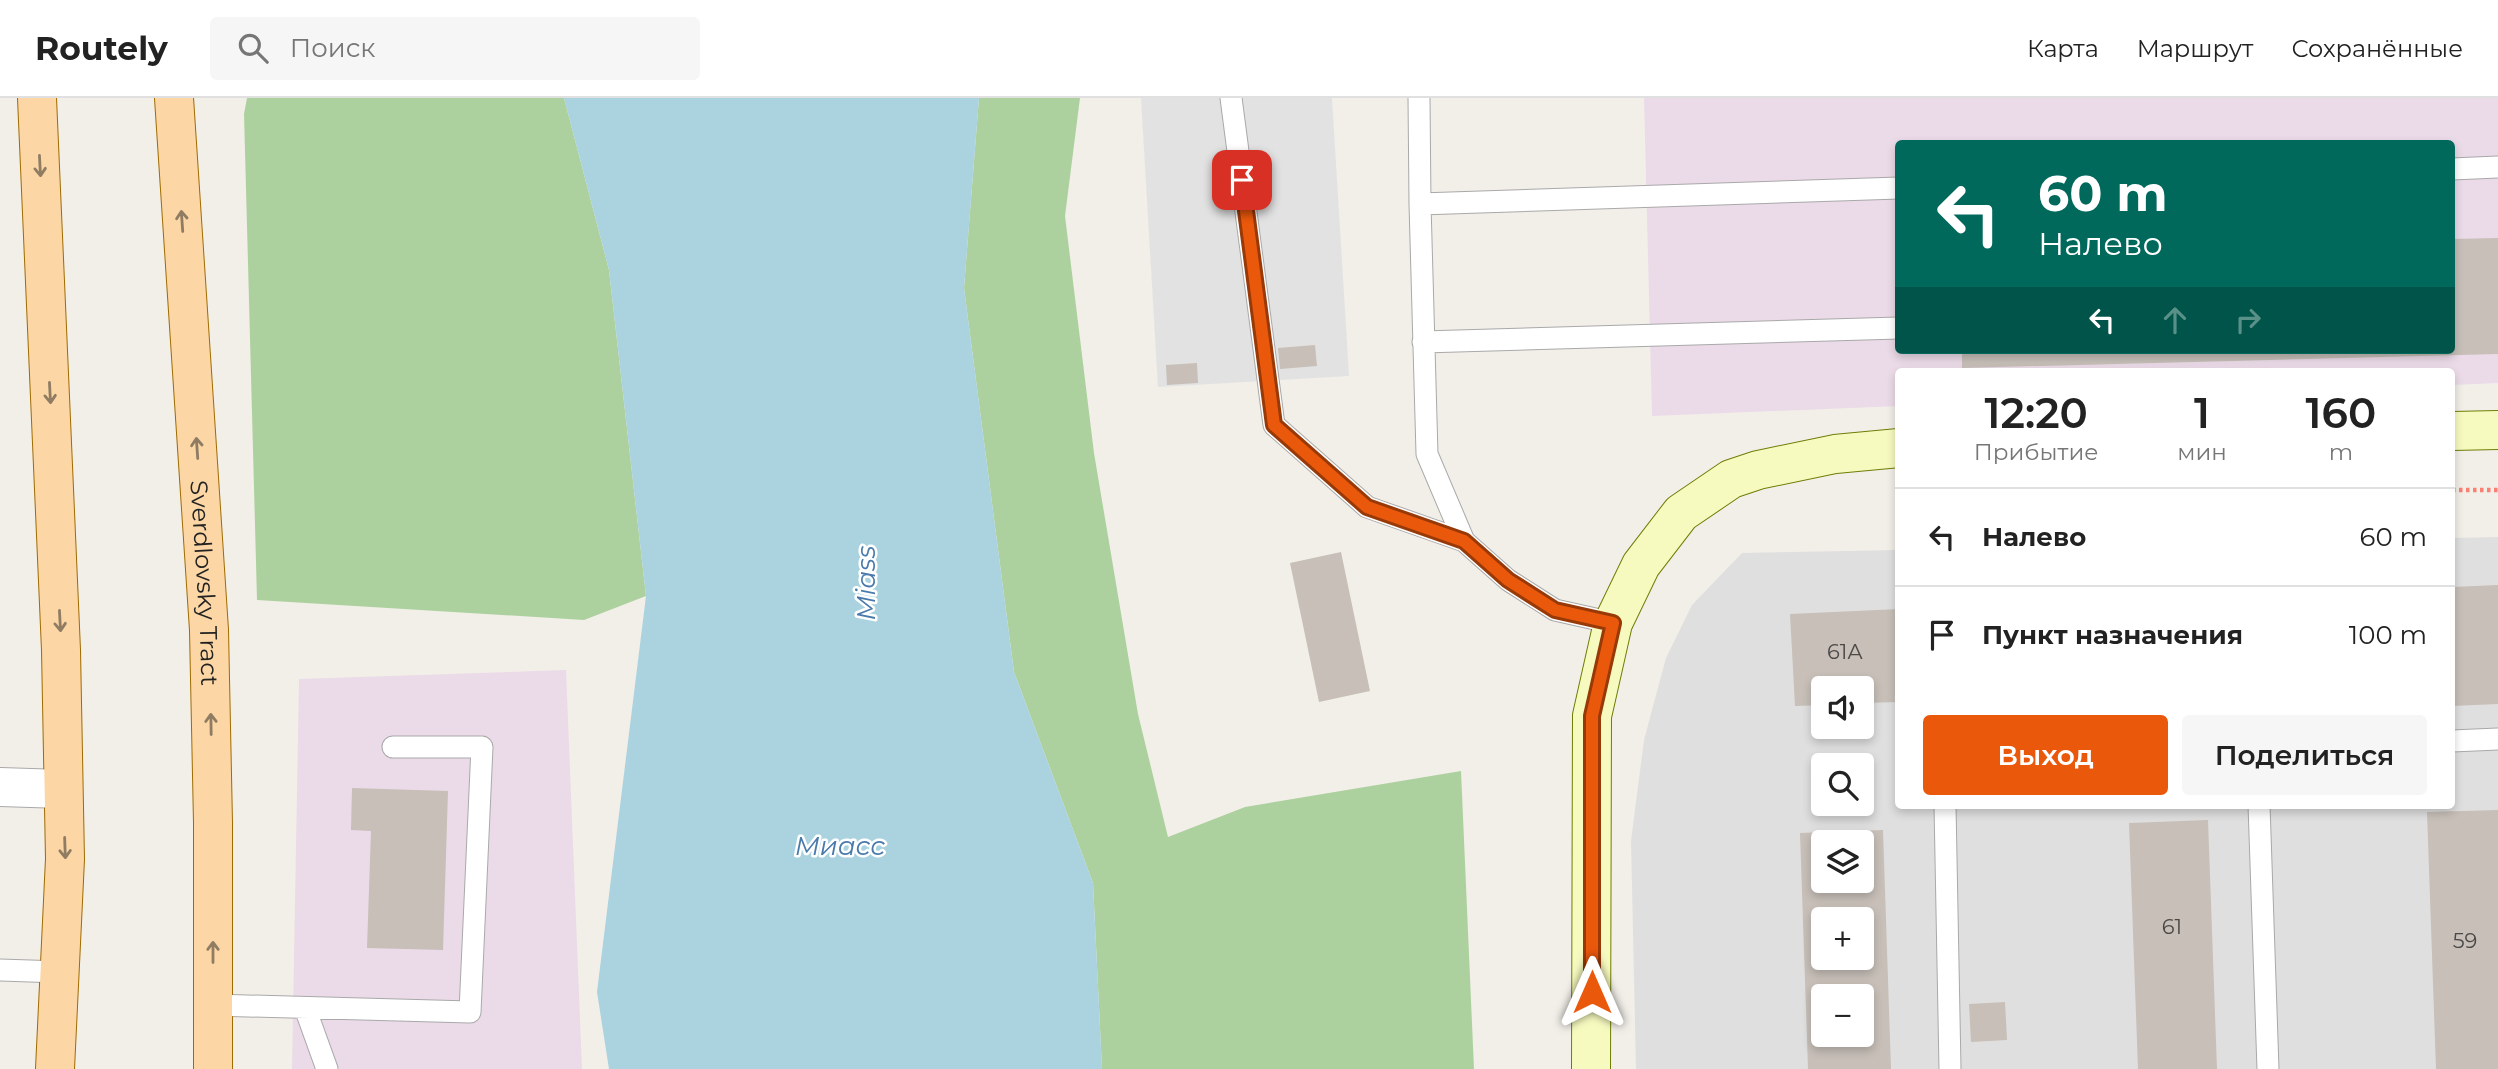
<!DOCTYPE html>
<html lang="ru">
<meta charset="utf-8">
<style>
:root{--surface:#fff;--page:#f6f6f6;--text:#222;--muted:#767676;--line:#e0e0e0;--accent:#ea580c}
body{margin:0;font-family:Montserrat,sans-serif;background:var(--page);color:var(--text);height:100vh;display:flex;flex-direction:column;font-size:26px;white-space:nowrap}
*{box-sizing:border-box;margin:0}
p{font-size:23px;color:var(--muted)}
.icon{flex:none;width:38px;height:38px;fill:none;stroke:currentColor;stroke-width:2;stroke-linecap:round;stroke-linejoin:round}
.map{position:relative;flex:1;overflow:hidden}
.panel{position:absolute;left:1895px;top:270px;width:560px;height:441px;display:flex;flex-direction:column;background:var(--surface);border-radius:7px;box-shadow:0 4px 10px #0003}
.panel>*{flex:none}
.banner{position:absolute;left:1895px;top:42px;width:560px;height:214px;border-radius:7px;box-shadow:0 4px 10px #0003;background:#00695c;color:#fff;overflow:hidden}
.buttons{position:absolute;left:1811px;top:578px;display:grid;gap:14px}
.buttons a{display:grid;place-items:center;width:63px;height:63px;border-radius:7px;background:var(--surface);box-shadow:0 4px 10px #0003;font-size:35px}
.pin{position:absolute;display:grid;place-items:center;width:60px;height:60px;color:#fff;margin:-30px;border-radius:14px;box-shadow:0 4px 10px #0006}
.me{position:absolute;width:77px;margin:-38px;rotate:0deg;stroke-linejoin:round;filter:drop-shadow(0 0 5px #0008)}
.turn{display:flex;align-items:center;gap:24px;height:147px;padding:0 28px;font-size:32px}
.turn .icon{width:91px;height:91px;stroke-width:2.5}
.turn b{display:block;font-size:49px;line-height:60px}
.lanes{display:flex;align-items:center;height:66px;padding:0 28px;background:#0003;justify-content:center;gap:35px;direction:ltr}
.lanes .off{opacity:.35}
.eta{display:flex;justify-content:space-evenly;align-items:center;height:119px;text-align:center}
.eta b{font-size:42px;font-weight:600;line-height:49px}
.button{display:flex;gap:14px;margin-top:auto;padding:14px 28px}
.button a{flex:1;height:80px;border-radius:7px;background:var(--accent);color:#fff;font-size:28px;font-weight:600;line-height:80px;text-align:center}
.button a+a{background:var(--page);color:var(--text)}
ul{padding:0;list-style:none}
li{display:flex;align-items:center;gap:21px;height:98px;padding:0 28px;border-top:2px solid var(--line)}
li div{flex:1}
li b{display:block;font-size:26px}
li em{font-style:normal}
header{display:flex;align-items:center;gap:42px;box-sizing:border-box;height:98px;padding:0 35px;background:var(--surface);border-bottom:2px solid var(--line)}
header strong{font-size:33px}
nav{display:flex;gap:38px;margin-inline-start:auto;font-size:24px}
.search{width:490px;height:63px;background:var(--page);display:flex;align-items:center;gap:18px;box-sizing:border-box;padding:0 24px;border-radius:7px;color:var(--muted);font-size:26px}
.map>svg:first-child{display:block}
.residential{fill:#e0dfdf;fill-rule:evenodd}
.industrial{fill:#ebdbe8;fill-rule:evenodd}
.forest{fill:#add19e}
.parking{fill:#e2e2e2}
.water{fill:#aad3df}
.building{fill:#c7bfb8;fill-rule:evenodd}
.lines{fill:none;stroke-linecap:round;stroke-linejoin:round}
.lane-casing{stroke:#a9a9a9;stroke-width:23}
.street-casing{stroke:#a9a9a9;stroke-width:40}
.secondary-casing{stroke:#707d05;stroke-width:40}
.primary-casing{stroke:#a06b00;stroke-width:40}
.path{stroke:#fa8072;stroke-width:4.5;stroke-dasharray:3.5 3.5;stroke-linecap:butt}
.lane{stroke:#fff;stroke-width:21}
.street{stroke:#fff;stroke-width:38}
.secondary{stroke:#f7fabf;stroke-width:38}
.primary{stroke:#fcd6a4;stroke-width:38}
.oneway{stroke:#8f7c63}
.route-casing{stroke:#983908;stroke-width:18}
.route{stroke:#ea580c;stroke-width:12}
.labels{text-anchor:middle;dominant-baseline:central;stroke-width:5;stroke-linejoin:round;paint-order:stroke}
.number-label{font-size:21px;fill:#4b4948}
.street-label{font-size:24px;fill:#222;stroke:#fff}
.water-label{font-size:26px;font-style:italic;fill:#4a7aab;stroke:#fff}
</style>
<header>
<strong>Routely</strong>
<div class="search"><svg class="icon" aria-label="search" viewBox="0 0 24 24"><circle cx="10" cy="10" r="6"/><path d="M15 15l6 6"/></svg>Поиск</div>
<nav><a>Карта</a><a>Маршрут</a><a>Сохранённые</a></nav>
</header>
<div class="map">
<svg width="2498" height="971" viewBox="0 0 2498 971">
<rect width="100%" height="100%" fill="#f2efe9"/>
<path class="residential" d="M2498 439V971H1636L1631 743 1644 642 1666 560 1692 507 1742 455 1899 452V707H2452V440ZM1824 590H1862V628H1824ZM1824 667H1862V705H1824ZM1824 744H1862V782H1824ZM1824 821H1862V859H1824ZM1824 898H1862V936H1824Z"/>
<path class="industrial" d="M1644 0H2498V285L2452 287V273H1899V308L1652 318ZM1899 46H2452V252H1899Z
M566 572 582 971H292L299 581Z"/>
<path class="forest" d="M247 0H564L609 172 646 498 584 522 257 502 244 16Z
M979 0H1080L1065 118 1094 355 1138 616 1168 739 1245 709 1461 673 1474 971H1102L1093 785 1014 574 964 190Z"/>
<path class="parking" d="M1141 0H1332L1349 278 1158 289Z"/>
<path class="water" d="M564 0H979L964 190 1014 574 1093 785 1102 971H609L597 894 646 498 609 172Z"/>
<path class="building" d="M2498 140V256L1962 270V252H2452V141Z
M1315 247 1317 268 1280 271 1278 250Z
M1197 265 1198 285 1167 287 1166 267Z
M1341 454 1370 593 1319 604 1290 465Z
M2498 487V606L2452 608V489Z
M1899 511V604L1862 605V590H1824V607L1795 608 1790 516Z
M352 690 448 693 443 852 367 850 371 733 351 732Z
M2498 712V971H2436L2427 714Z
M2208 722 2217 971H2138L2129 725Z
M1883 732 1891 971H1808L1800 735ZM1824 744H1862V782H1824ZM1824 821H1862V859H1824ZM1824 898H1862V936H1824Z
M2005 904 2007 942 1971 944 1969 906Z"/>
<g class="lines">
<defs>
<path id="lane" d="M1231 0 1274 327 1367 409 1464 443
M1419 0 1420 106 1427 356 1464 443 1508 482 1555 512 1613 525
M2452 71 2498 69
M1420 106 1899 90
M1423 244 1899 230
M2452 643 2498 641
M1945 707 1950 971
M2259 707 2268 971
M0 872 60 874
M213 907 470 914 482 649H393
M305 910 327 971"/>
<path id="street" d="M0 689 62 691"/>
<path id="secondary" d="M2452 333 2498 332
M1591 971 1592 618 1613 525 1641 467 1681 415 1731 381 1758 372 1835 356 1899 350"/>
<g id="primary">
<path d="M37 0 61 552 65 761 55 971"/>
<path id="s1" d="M174 0 209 532 213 725V971"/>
</g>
</defs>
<use href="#lane" class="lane-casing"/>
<use href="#street" class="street-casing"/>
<use href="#secondary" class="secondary-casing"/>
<use href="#primary" class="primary-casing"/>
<path class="path" d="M2452 392H2498"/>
<use href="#lane" class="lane"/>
<use href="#street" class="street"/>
<use href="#secondary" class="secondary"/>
<use href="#primary" class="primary"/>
</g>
<defs><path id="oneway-shaft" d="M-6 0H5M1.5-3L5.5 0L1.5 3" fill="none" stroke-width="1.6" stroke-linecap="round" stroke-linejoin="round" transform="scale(1.75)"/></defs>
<g class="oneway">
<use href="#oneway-shaft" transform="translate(40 68) rotate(87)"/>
<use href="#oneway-shaft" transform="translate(182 123) rotate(-94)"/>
<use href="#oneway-shaft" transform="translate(50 295) rotate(87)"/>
<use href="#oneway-shaft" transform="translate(197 350) rotate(-94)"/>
<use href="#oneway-shaft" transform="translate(60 523) rotate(87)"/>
<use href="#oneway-shaft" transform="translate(211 626) rotate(-91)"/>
<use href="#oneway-shaft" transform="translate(65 750) rotate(88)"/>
<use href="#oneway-shaft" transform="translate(213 854) rotate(-90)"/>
</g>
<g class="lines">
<defs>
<path id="route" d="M1242 82 1274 327 1367 409 1464 443 1508 482 1555 512 1613 525 1592 618V894"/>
</defs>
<use href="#route" class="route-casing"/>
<use href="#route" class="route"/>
</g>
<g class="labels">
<g class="number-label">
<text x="1845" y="553">61А</text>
<text x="2172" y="828">61</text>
<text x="2465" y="842">59</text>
</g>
<g class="street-label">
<text stroke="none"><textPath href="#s1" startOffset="486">Sverdlovsky Tract</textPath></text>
</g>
<g class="water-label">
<text transform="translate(866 485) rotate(-90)">Miass</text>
<text x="840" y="748">Миасс</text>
</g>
</g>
</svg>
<div class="buttons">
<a><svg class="icon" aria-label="sound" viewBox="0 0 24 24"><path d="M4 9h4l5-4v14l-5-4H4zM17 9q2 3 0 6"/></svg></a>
<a><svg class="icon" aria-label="search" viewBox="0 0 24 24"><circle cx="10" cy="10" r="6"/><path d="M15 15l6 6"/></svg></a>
<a><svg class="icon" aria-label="layers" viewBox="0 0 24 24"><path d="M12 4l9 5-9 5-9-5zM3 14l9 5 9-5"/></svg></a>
<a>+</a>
<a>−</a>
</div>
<div class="pin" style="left:1242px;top:82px;background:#d93025"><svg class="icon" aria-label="arrive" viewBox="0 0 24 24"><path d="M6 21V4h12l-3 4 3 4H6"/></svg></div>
<svg class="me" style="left:1592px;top:894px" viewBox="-20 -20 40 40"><path d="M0-17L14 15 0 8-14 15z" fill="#ea580c" stroke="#fff" stroke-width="4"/></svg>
<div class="banner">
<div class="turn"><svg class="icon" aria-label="left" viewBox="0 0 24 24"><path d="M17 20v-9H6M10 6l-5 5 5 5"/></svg><div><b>60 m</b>Налево</div></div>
<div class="lanes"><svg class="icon" aria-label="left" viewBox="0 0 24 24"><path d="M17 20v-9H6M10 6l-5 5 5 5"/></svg><svg class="icon off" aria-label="ahead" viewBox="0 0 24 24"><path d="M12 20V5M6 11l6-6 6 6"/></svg><svg class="icon off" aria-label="right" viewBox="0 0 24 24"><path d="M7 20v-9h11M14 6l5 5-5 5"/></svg></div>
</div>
<section class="panel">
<div class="eta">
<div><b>12:20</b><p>Прибытие</p></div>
<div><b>1</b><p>мин</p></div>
<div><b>160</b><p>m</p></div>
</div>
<ul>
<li><svg class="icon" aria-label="left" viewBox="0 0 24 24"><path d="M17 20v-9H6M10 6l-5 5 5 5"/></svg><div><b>Налево</b></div><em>60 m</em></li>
<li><svg class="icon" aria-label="arrive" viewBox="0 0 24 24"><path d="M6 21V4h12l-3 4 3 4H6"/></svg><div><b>Пункт назначения</b></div><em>100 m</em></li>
</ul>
<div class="button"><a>Выход</a><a>Поделиться</a></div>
</section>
</div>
